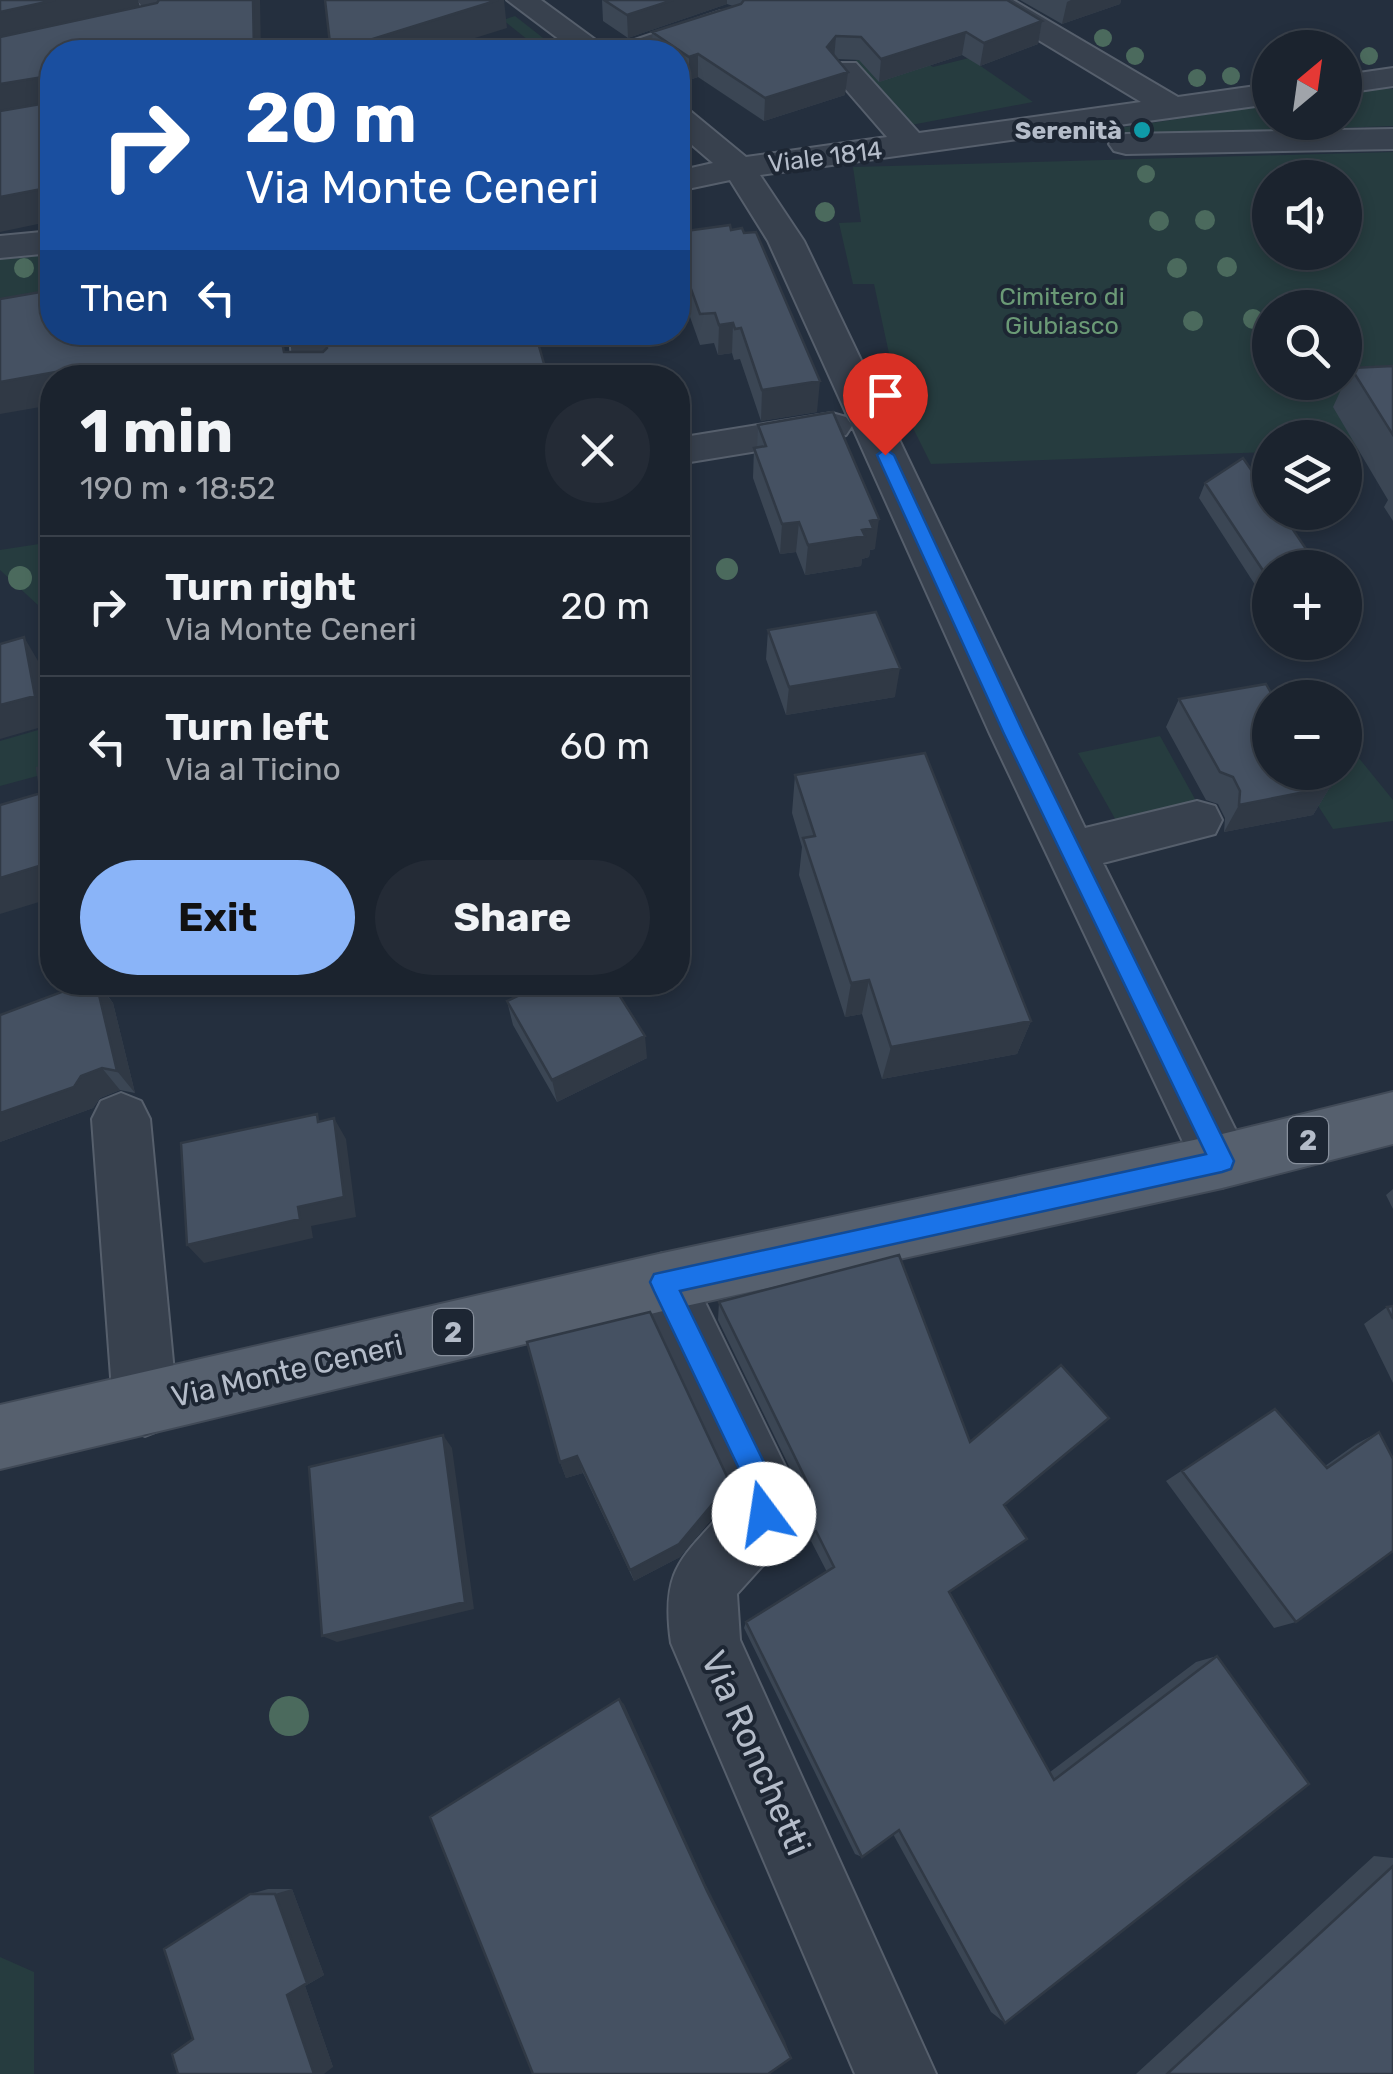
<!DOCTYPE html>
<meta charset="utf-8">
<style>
:root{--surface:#1b232e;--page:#242b36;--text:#f1f3f6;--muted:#a0a4aa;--line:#39404a;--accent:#8ab4f8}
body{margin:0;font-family:Rubik,sans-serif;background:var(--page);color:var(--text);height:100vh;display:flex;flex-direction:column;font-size:38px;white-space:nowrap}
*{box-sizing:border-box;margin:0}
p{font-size:32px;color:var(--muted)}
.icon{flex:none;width:55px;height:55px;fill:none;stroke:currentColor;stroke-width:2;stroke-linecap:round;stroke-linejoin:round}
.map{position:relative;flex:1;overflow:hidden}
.sheet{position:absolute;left:40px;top:365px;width:650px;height:630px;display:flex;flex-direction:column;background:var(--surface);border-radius:40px;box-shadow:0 5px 15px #0003,0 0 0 2px var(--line)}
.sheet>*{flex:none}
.hud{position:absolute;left:40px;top:40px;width:650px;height:305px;border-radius:40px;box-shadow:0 5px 15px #0003,0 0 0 2px var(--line);background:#1a4fa0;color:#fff;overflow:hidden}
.needle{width:65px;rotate:29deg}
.controls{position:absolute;left:1252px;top:30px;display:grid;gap:20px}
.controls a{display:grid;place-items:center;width:110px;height:110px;border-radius:50%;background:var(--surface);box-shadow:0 5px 15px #0003,0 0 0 2px var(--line);font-size:50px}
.pin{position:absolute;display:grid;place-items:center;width:85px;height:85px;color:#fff;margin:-102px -42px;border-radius:50% 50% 50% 0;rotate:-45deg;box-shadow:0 0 10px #0007}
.pin .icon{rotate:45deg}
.me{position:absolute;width:110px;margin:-55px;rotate:346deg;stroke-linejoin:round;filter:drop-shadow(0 0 8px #0008)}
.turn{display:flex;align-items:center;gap:35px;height:210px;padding:0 40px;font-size:45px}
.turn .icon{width:130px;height:130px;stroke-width:2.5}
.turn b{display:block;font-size:70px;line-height:85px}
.then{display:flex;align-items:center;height:95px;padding:0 40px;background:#0003;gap:20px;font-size:38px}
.round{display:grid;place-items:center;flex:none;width:105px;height:105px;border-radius:52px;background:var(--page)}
.head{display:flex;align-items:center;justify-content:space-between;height:170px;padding:0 40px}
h1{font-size:60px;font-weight:700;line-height:75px}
.action{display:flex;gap:20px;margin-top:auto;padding:20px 40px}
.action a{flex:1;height:115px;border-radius:60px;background:var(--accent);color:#111;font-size:40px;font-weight:700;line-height:115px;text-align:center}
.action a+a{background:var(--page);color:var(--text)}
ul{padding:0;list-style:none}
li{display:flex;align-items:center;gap:30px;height:140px;padding:0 40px;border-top:2px solid var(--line)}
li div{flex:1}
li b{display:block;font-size:38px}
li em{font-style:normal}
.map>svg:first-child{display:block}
.green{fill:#263c3f;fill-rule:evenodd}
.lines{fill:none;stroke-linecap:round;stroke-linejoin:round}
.minor-casing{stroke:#565f6c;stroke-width:4}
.major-casing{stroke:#414a57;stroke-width:4}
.minor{fill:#38414e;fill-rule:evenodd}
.major{fill:#56606e;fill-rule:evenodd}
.tree{fill:#4b6a5d}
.wall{fill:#3b4654}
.shaded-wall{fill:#303945}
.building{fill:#455162;stroke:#303945;stroke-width:2.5}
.route{fill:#1a73e8;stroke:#114b97;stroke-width:2.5}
.culture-dot{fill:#0f9aa8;stroke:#1d2633;stroke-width:4}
.labels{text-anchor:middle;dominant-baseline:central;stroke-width:8;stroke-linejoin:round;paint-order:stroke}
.far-poi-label{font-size:25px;font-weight:bold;fill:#b4bcc9;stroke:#1d2633;text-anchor:end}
.far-street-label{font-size:25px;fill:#b4bcc9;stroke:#1d2633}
.far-park-label{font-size:25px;fill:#6b9a76;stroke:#1d2633}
.shield{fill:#1d2633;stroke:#878f9c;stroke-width:2.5}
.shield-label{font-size:28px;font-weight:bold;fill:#b4bcc9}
.street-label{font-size:30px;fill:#b4bcc9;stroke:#1d2633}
.near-street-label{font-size:35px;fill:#b4bcc9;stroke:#1d2633}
</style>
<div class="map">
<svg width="1393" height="2074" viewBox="0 0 1393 2074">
<rect width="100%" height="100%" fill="#242f3e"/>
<path class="green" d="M515 16 561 52H488L528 40 503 20Z
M887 36 933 67 969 58 1033 102 911 125 855 61 874 52Z
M1381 88 1393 89V126L1098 136 1092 132 1270 105V122H1345V94Z
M1393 152V448L1345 449V438H1270V452L931 464 899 400 874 284H853L839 223 861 222 853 167ZM1270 178H1345V252H1270ZM1270 308H1345V382H1270Z
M52 254V321L0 331V259Z
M52 542V618L0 570V550Z
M52 726V772L0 786V741Z
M1160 736 1200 808 1118 824 1078 753Z
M1345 741 1393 800V821L1333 829 1297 773 1345 772Z
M0 1957 34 1972V2074H0Z"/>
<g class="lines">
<defs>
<path id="minor" d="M137 0H167L177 13 165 30 0 67V49L144 17 147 13Z
M507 0H541L608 49 721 11 732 14 736 20 732 26 651 52H576Z
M977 0H1013L1178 97 1270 84V104L760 175 804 241 1085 828 1197 801 1215 806 1222 820 1215 834 1103 863 1251 1161 1243 1180 1222 1188 1201 1180 990 734 852 426 846 435 832 439 678 464V438L832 413 846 417 851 424 768 241 730 180 678 191V171L713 163 678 133V107L689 110 746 157 887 137 829 70 834 63H856L919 133 1141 102 982 6Z
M1393 68V86L1345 93V75Z
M1393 129V149L1126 154 1114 151 1109 144 1114 137 1126 134Z
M52 231V253L0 258V236Z
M290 332H328L331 378H293Z
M121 1093 141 1101 150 1119 177 1404 168 1427 145 1436 122 1427 113 1404 92 1119 101 1101Z
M663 1253 685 1261 801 1499 783 1543 737 1594 740 1640 936 2074H855L671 1643C659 1560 689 1556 733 1499L632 1282 641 1261Z"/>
<path id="major" d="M1393 1092V1144L1222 1188 663 1311 0 1469V1405L663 1253 1222 1134Z"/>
</defs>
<use href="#minor" class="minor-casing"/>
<use href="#major" class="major-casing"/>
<use href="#minor" class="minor"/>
<use href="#major" class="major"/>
</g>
<g class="tree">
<circle cx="1103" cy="38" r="9"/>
<circle cx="1135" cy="56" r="9"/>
<circle cx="1369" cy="56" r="9"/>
<circle cx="1231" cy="76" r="9"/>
<circle cx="1197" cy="78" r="9"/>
<circle cx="1146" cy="174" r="9"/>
<circle cx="825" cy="212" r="10"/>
<circle cx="1205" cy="220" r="10"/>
<circle cx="1159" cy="221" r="10"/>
<circle cx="1227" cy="267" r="10"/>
<circle cx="24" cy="268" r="10"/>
<circle cx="1177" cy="268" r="10"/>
<circle cx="1253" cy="319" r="10"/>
<circle cx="1193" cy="321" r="10"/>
<circle cx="727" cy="569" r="11"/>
<circle cx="20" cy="578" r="12"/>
<circle cx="289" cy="1716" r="20"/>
</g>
<path class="wall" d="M602 0H1007L1042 21 1038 44 980 66 962 55 879 82 859 60 837 59 845 95 764 121 698 77 689 80 678 73V52H653L652 32 733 6 727 4 628 38 603 21Z
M1020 0H1121L1120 4 1062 24Z
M678 232 817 412 761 421 740 359 734 360 732 353 718 355 714 343 700 345 678 283Z
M1393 366V521L1384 507 1388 500 1333 407 1351 368Z
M758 425 875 549 870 550 869 557 862 559 861 566 805 575 796 552 780 554 753 478 754 448H757Z
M1205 483 1270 568V608L1199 498Z
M768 630 895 697 786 715 766 659Z
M1179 699 1330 787 1313 815 1224 832 1225 818 1218 804 1206 800 1166 727Z
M795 775 1031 1021 1017 1054 882 1079 862 1014 845 1017 799 875 802 847 792 813Z
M88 982H98L113 1003 135 1093 120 1090 100 1098 93 1108 0 1142V1015Z
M507 1001 647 1058 557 1102 513 1025Z
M1393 1189V1209L1386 1195Z
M719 1302 970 1442 1094 1431 1004 1506 950 1592 1050 1772 1196 1662 1217 1656 1005 2023 991 2012 893 1834 862 1857 855 1854 744 1628 746 1622 827 1572 811 1541 778 1554 781 1545 790 1535 804 1497 718 1320Z
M1393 1306V1383L1364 1324 1387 1307Z
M527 1342 729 1498 680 1557 634 1581 583 1473 566 1478 560 1462Z
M1275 1409 1325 1466 1356 1444 1379 1432 1296 1622 1274 1628 1166 1481Z
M1374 1856 1393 1858V2074H1136Z
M268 1889H292L324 1975 305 1986 333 2067 193 2039 250 1894Z"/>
<path class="shaded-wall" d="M55 0H138L142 14 0 45V12Z
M253 0H260L261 52H254Z
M498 0H504L507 28 430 52H332Z
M673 0H727V4L628 38 627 15Z
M1071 0H1121L1120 4 1062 24 1067 2Z
M1042 21 1038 44 980 66 984 43Z
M966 32 962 55 879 82 881 59Z
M836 36 834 59 827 47Z
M698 54V77L689 80V57Z
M848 72 845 95 764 121 765 98Z
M43 77 52 103 0 117V84Z
M52 187V221L0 232V197Z
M733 323 732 353 718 355 719 325Z
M89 366 94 378H52V405L0 414V382Z
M820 381 817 412 761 421 762 390Z
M879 519 875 549 870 550 869 557 862 559 861 566 805 575 808 545 870 521Z
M799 522 796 552 780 554 782 524Z
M1353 617 1345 631V618Z
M24 637 41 666 52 724 0 739V705Z
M900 668 895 697 786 715 789 687Z
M1330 787 1313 815 1224 832 1239 805Z
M52 862V898L0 914V878Z
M869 980 862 1014 845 1017 851 983Z
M96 982 113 1003 135 1093 117 1071Z
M1031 1021 1017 1054 882 1079 891 1047Z
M645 1036 647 1058 557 1102 552 1080Z
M102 1068 120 1090 100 1098 93 1108 0 1142V1113Z
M334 1118 346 1139 356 1217 311 1226 313 1238 204 1263 187 1245 298 1207Z
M443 1435 452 1448 474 1609 337 1642 322 1636Z
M577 1456 583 1473 566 1478 560 1462Z
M730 1483 729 1498 680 1557 634 1581 630 1570Z
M816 1531 811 1541 778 1554 781 1545Z
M619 1699 624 1704 706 1885 785 2041 791 2058 707 1891Z
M292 1889 324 1975 305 1986 333 2067 324 2074H314L287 1995 275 1894Z"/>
<path class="building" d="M0 0H55L0 12Z
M159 0H253L254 52H52V187L0 197V111L41 104 43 77 0 84V37L157 3Z
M325 0H498L331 52Z
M604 0H673L627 15Z
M744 0H1007L1042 21 984 43 966 32 881 59 861 37 836 36 827 47 848 72 765 98 698 54 689 57 652 32 741 4Z
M730 225 731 230 742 228 744 233 756 232 820 381 762 390 741 328 735 329 733 323 719 325 715 313 700 314 678 253V232Z
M52 290V332H280L284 352H323L327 348 326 332H535L548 378H90L89 366 0 382V299Z
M1393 366V435L1351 368Z
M833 412 879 519 870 521 873 528 862 530 865 536 808 545 799 522 782 524 754 448 766 446 758 425Z
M1243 458 1270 497V512H1281L1319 568H1270V581L1205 483Z
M1345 605 1353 617 1345 618Z
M876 612 900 668 789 687 768 630Z
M24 637 35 696 0 705V644Z
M1266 684 1274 698H1270V772H1321L1330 787 1239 805 1240 791 1233 777 1220 772 1179 699Z
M925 753 1031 1021 891 1047 869 980 851 983 803 838 815 836 795 775Z
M52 764V862L0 878V805L41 793 37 768Z
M88 982H96L117 1071 102 1068 81 1076 74 1087 0 1113V1015Z
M547 982H611L645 1036 552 1080 507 1001Z
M317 1114 318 1122 334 1118 344 1197 298 1207 300 1219 187 1245 181 1143Z
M899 1255 970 1442 1061 1365 1109 1418 1004 1505 1027 1539 949 1592 1054 1780 1217 1656 1309 1784 1005 2023 899 1830 862 1857 746 1622 834 1567 816 1531 781 1545 790 1535 809 1486 719 1302Z
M1393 1306V1319L1387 1307Z
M650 1312 730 1483 679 1544 630 1570 577 1456 560 1462 527 1342Z
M1275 1409 1327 1468 1379 1432 1393 1459V1551L1296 1622 1182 1471Z
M443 1435 465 1602 322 1636 309 1467Z
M619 1699 707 1891 791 2058 768 2074H533L430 1817Z
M1393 1866V2074H1167Z
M250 1894H275L307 1983 287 1995 314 2074H178L172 2054 193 2039 164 1949Z"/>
<path class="route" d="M885 449 894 455 1024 734 1234 1161 1231 1169 1222 1172 680 1291 782 1499 774 1523 764 1527 754 1523 750 1514 754 1500 654 1291 650 1282 654 1274 1206 1154 1004 734 877 455Z"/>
<circle class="culture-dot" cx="1142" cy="130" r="10"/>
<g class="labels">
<g class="far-poi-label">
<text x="1122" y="130">Serenità</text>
</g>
<g class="far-street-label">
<text transform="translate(825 157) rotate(-7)">Viale 1814</text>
</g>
<g class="far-park-label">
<text x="1062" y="296">Cimitero di<tspan x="1062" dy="29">Giubiasco</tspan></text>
</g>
<g class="shield">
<rect x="1288" y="1117" width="40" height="46" rx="8"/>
<rect x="433" y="1309" width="40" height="46" rx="8"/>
</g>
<g class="shield-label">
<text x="1308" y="1140">2</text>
<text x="453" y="1332">2</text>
</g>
<g class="street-label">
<text transform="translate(287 1371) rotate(-13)">Via Monte Ceneri</text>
</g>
<g class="near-street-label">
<text transform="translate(756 1753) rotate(66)">Via Ronchetti</text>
</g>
</g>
</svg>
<div class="controls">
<a><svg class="needle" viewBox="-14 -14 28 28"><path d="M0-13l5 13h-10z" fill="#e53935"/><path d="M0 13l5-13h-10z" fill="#a0a4aa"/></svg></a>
<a><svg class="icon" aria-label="sound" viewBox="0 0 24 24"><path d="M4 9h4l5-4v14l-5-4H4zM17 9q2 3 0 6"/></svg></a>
<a><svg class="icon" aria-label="search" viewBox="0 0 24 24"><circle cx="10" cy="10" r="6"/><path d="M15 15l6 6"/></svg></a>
<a><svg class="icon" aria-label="layers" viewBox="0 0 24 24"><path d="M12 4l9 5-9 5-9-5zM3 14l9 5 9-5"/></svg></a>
<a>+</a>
<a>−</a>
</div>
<div class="pin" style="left:885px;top:455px;background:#d93025"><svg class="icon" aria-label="arrive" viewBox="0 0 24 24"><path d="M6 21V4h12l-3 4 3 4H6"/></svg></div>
<svg class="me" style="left:764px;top:1514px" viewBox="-20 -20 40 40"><circle r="19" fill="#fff"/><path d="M0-13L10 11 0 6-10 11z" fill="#1a73e8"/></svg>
<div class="hud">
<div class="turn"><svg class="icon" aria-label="right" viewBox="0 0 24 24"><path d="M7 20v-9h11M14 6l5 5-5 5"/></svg><div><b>20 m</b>Via Monte Ceneri</div></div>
<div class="then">Then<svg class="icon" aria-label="left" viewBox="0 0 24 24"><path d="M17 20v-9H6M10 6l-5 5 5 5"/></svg></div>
</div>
<section class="sheet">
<div class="head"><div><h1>1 min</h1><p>190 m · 18:52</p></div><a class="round"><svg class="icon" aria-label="close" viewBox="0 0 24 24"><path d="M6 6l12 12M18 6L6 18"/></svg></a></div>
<ul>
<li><svg class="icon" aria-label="right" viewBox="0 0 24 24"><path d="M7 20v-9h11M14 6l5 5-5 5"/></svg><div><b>Turn right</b><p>Via Monte Ceneri</p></div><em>20 m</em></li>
<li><svg class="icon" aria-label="left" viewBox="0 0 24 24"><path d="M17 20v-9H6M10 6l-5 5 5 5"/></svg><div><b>Turn left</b><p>Via al Ticino</p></div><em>60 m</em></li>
</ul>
<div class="action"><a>Exit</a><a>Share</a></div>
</section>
</div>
